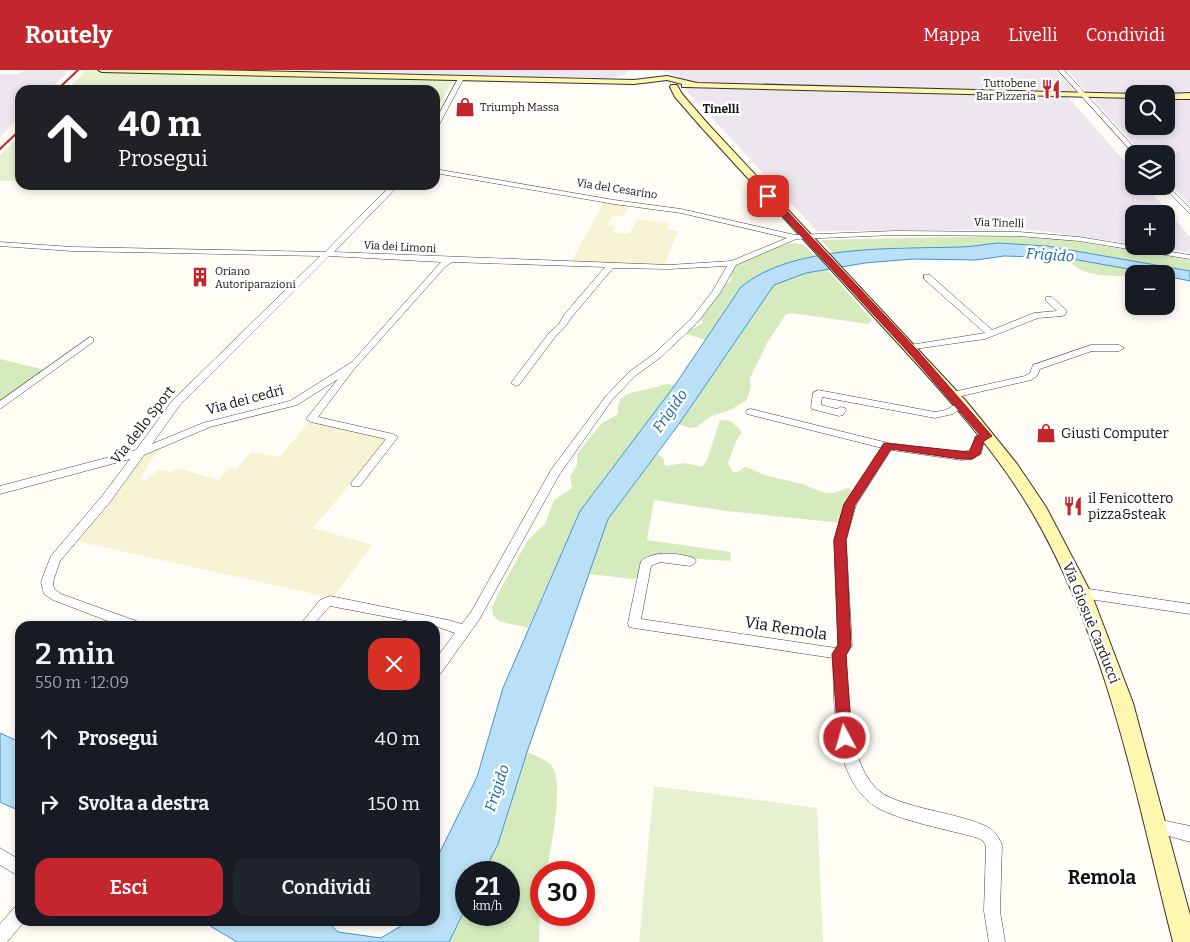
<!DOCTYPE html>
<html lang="it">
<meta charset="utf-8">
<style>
:root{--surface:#171b24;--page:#20242c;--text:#f1f3f6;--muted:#9ea1a6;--accent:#c4262e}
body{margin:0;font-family:Bitter,serif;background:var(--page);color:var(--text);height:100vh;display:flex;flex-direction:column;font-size:19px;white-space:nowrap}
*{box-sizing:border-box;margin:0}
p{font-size:16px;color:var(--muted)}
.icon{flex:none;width:28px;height:28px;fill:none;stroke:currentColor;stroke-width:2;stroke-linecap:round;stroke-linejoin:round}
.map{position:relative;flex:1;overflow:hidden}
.panel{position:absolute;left:15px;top:551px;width:425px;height:305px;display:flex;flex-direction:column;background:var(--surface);border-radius:15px;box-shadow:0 2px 8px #0003}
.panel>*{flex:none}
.hud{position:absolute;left:15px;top:15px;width:425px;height:105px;border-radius:15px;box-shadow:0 2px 8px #0003;background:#202124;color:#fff;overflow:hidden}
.fabs{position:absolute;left:1125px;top:15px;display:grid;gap:10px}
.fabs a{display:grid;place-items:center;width:50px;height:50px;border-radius:10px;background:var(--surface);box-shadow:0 2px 8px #0003;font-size:25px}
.speed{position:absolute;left:455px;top:791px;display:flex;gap:10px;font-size:25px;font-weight:700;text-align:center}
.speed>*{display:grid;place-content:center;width:65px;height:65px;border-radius:50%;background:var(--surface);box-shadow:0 2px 8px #0003;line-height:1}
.speed small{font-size:12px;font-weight:400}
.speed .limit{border:8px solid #d22;background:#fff;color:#111}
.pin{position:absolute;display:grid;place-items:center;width:42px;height:42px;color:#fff;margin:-21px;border-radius:10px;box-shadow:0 2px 8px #0006}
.me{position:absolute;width:55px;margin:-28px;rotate:354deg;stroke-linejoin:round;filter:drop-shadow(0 0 4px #0008)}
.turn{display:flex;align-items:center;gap:18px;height:105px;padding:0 20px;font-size:22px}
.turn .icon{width:65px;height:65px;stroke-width:2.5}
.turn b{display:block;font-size:35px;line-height:42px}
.round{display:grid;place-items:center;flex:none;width:52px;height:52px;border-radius:15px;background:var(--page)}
.head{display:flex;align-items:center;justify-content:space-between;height:85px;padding:0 20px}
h1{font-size:30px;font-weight:600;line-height:38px}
.button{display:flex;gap:10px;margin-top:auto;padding:10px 20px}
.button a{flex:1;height:58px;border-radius:15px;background:var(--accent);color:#fff;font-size:20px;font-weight:600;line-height:58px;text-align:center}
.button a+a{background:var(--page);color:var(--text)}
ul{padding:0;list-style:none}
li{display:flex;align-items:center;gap:15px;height:65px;padding:0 20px}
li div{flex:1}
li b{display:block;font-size:19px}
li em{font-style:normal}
header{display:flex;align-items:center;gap:30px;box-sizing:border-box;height:70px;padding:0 25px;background:var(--accent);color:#fff}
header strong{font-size:24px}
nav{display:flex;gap:28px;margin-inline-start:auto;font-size:18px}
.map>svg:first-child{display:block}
.industrial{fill:#eee6ef}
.farmland{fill:#f6f3d4}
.green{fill:#d5ebbd}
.pitch{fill:#e6f2cf}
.water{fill:#b9e0f7;stroke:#3f96cf}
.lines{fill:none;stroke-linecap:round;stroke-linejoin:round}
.street-casing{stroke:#444;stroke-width:1}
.secondary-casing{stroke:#333;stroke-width:2}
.street{fill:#fff;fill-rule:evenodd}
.secondary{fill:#fff6b0;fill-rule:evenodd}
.rail{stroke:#c4262e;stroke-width:2}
.route{fill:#c4262e;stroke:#7f191e}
.labels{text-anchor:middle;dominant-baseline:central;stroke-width:5;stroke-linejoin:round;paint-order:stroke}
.far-poi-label{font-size:11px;fill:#111;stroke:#fff;text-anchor:start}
.far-street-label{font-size:11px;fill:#111;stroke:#fff}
.far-neighbourhood-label{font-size:12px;font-weight:bold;fill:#111;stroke:#fff}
.street-label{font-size:14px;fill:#111;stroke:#fff}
.poi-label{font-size:14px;fill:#111;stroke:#fff;text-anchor:start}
.water-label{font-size:15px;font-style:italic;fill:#1768a6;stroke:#fff}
.near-street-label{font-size:16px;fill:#111;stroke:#fff}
.near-quarter-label{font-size:19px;font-weight:bold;fill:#111;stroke:#fff}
</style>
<header>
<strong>Routely</strong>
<nav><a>Mappa</a><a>Livelli</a><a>Condividi</a></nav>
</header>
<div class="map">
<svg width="1190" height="872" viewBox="0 0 1190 872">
<rect width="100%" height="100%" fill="#fffdf5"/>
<path class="industrial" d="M25 0 69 1 49 20H20V47L0 67V4H19Z
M291 0H629L624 5 613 8Z
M662 0H1055L1074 21 688 12Z
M1067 0H1190V24L1087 22Z
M683 17 1067 26 1134 102V116H1146L1190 167V183L1148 176H1166V144H1134V174L1035 160 817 161Z
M1091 27 1134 28V56H1166V28L1190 29V135L1166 109V84H1143Z"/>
<path class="farmland" d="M604 132 629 137 624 146 613 145 607 155 616 157 612 162 629 164 638 149 669 153 668 159 678 161 664 196 571 192Z
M309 351 387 368 386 372 313 458 372 475 333 528 76 471 104 441 148 381 164 376 151 390 140 409 147 410 159 399 172 402 177 398 219 410 229 398 237 399 251 382 280 387Z"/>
<path class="green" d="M997 166 1061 169 1190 190V201L1047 176 998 173 961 177H901L835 185 821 170Z
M795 173 804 175 816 187 791 192 741 217 705 270 687 264 689 261 703 253 700 249 727 212 729 213 732 208 729 207 738 193 786 174Z
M1067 188 1156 204C1131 204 1085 214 1067 188Z
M827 199 872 250 869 254 791 243 786 244 767 273 750 308 751 318 746 331 730 340 711 346 697 357 689 358 679 354 774 215 806 203Z
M0 289 46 300 0 332Z
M668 314 675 315 580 441 528 558 499 551 493 545 492 537 501 518 528 470 545 454 554 430 572 418 570 406 577 395V384L601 354 618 344C616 323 631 323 648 319 655 318 660 315 668 314Z
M720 350 731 351 742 362 737 369 728 393 733 402H737L745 397 749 398 764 405 802 414 825 423H834L848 418 854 422 842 453 727 441 654 430 647 470 731 482 730 491 648 486 641 490 638 508 633 509 589 504 608 449 657 384 663 388 665 396 685 393 702 397 707 390Z
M527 682C535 686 549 690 553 698 564 719 550 778 547 802H541L539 872H449L466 837V845H509V802H484L498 774Z"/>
<path class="pitch" d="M86 1 454 9 435 43V20H67Z
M20 66V111H0V85Z
M654 716 817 738 823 872H639Z"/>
<path class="water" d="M998 173 1047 176 1190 201V211L1166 206V204H1156L1067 188 1004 186 976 190 913 189 865 193 806 203 774 215 679 354 608 449 527 682 498 774 484 802H466V837L449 872H237L202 851H327L338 862 381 868 401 856 404 851H435V792L477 707 503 618 580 441 675 315 741 217C792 174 896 179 960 177 972 177 985 174 998 173Z
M0 663 20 672V741L0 732Z"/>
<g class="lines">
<defs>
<path id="street" d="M1058 0H1064L1140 84H1134Z
M459 7 464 8 438 57 435 59V51Z
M435 99 614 130 681 139 795 165 895 161 1019 162 1079 167 1190 185V189L1079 171 1019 166 895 165 796 169 736 195 720 223 697 253 661 287 635 306 612 330 559 405 479 550 441 603 436 605 435 590 455 563 435 556 330 536 312 556H299L320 530 330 526 448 550 462 554 471 542 551 400 606 326 629 302 655 283 691 249 712 222 727 196 669 199 613 198 571 248 565 257 555 267 519 315 516 316 511 313 549 263 559 254 564 245 605 197 452 192 445 197 355 298 318 347 393 364 398 367 360 416H352L351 413 386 369 311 352 306 349 338 309 297 335 210 357 144 385 110 432 60 491 53 512 54 519 61 524 139 552 140 556H121L53 530 44 524 41 512 51 486 102 426 130 389 0 424V416L136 380 172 331 320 186 72 181 0 176V172L72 177 325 182 391 115H399L334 182 669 195 731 191 787 168 681 143 614 134 435 103ZM329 186 441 192 352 292 290 331 203 353 152 374 180 335Z
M1166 114 1190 138V144L1164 117 1163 116H1166Z
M924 205H930L992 260 1034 243 1057 241 1046 231V227H1052L1067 241 1065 245 1062 246 1038 248 985 269 907 280V276L910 275 985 263 924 209Z
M90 267 93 268V272L0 339V331Z
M1091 275H1119L1124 278 1119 281H1092L1040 299 1037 306 1031 310 953 328 948 325 953 322 1025 306 1030 303 1033 295Z
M818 320 935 342 946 340 961 331 966 334 953 344 935 348 822 327 821 335 837 339 841 337 845 338 846 340 843 345 839 346 812 339 811 337 813 323Z
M751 339 888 373 961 382 972 380 975 367 987 363 992 366 984 371 981 384 972 389 961 390 891 380 856 435 846 470 852 576 846 585C848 625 846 710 891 728 922 741 956 743 986 756 995 761 998 766 1002 775L1000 841 1005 872H989L984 841 986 776 983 771 978 768C950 760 900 751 876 737 832 709 834 634 833 588L634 558 629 557 628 553 641 491C655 480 678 483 694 488L696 491 694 494 690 496 660 492 651 496 641 549 836 578 838 575 834 470 844 435 882 378 747 344 746 342 747 340Z
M1082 518 1190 534V544L1082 528 1078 526 1076 523 1078 520Z
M1156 749 1190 756V772L1151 761 1148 756 1151 751Z
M0 778 20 790V807L0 795Z
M20 836V851H25L7 872H0V854L14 838Z"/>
<path id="secondary" d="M98 0H209L634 10 667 6 697 13 1137 24H1134V28L685 17H682V14L667 10 634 14 102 2Z
M671 15H677L682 24 708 54 966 331 1017 394 1046 437 1091 523 1133 633 1190 845V872H1173C1136 726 1109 574 1032 442 992 374 937 316 884 258 823 191 763 125 702 58L675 27 670 17Z
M1190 23V29H1166L1165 24Z"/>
</defs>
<use href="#street" class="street-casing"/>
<use href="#secondary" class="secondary-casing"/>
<use href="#street" class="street"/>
<use href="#secondary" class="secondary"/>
<path class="rail" d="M57 20 78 0
M0 79 20 60"/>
</g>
<path class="route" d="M766 124H771L917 280 992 366 984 371 980 384 972 389H961L891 379 855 435 846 470 851 576 846 585 852 668 850 673 845 674 840 673 838 668 832 584 838 575 834 470 844 434 884 373 969 382 976 366 980 365 910 284 766 128Z"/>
<defs>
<symbol id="restaurant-bare" viewBox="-9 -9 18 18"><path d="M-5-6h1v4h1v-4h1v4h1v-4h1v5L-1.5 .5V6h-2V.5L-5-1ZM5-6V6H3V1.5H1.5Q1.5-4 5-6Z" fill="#c4262e" stroke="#fff" stroke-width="2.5" paint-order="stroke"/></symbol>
<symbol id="shop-bare" viewBox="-9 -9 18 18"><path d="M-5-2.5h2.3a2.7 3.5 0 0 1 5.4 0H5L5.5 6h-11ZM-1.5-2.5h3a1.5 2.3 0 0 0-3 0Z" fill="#c4262e" stroke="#fff" stroke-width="2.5" paint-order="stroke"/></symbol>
<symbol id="building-bare" viewBox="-9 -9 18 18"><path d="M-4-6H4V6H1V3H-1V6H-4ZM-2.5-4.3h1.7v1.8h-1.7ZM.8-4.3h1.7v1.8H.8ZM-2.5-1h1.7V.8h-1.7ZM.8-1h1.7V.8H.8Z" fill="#c4262e" stroke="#fff" stroke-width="2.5" paint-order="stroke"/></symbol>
</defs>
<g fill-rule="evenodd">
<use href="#restaurant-bare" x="1037" y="5" width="28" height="28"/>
<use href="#shop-bare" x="451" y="23" width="28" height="28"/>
<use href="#building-bare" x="186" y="193" width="28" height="28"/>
<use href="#shop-bare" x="1032" y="349" width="28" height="28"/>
<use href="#restaurant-bare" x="1059" y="422" width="28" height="28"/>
</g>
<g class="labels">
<g class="far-poi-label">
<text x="1036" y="13" text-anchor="end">Tuttobene<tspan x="1036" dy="13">Bar Pizzeria</tspan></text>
<text x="480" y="37">Triumph Massa</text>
<text x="215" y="201">Oriano<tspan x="215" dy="13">Autoriparazioni</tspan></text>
</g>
<g class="far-street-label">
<text transform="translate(617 119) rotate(9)">Via del Cesarino</text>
<text transform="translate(999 153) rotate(2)">Via Tinelli</text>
<text transform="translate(400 177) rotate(3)">Via dei Limoni</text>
</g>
<g class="far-neighbourhood-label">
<text x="721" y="39">Tinelli</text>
</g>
<g class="street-label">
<text transform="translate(245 330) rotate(-15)">Via dei cedri</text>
<text transform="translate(143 355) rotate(-52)">Via dello Sport</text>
<text transform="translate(1091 553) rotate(68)">Via Giosuè Carducci</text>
</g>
<g class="poi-label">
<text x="1061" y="363">Giusti Computer</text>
<text x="1088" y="428">il Fenicottero<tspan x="1088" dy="16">pizza&amp;steak</tspan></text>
</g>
<g class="water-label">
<text transform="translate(1050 185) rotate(4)">Frigido</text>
<text transform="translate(670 341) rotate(-55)">Frigido</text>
<text transform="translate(497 718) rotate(-72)">Frigido</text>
</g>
<g class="near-street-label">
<text transform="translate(786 558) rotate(9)">Via Remola</text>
</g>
<g class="near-quarter-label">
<text x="1102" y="807">Remola</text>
</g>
</g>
</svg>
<div class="fabs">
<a><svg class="icon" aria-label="search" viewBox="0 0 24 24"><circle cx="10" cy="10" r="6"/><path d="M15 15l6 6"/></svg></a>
<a><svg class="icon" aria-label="layers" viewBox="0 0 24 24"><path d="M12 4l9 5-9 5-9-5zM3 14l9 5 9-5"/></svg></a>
<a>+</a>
<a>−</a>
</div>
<div class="speed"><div>21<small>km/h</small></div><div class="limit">30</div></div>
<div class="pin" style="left:768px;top:126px;background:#d93025"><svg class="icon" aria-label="arrive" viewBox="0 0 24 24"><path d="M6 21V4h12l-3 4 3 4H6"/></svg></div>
<svg class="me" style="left:845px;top:668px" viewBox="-20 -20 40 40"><circle r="17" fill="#c4262e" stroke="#fff" stroke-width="3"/><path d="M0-11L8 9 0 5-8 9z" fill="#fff"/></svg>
<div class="hud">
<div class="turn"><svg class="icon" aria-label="ahead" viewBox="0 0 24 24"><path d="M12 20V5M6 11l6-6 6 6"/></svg><div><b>40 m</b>Prosegui</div></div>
</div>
<section class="panel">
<div class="head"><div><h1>2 min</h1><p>550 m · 12:09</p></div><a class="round" style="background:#d93025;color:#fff"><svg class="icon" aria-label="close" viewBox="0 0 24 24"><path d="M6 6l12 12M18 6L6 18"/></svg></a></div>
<ul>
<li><svg class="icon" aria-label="ahead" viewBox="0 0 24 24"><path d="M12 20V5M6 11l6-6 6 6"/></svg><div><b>Prosegui</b></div><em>40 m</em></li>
<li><svg class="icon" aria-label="right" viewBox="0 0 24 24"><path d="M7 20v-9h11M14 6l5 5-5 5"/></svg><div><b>Svolta a destra</b></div><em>150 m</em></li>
</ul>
<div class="button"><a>Esci</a><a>Condividi</a></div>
</section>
</div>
